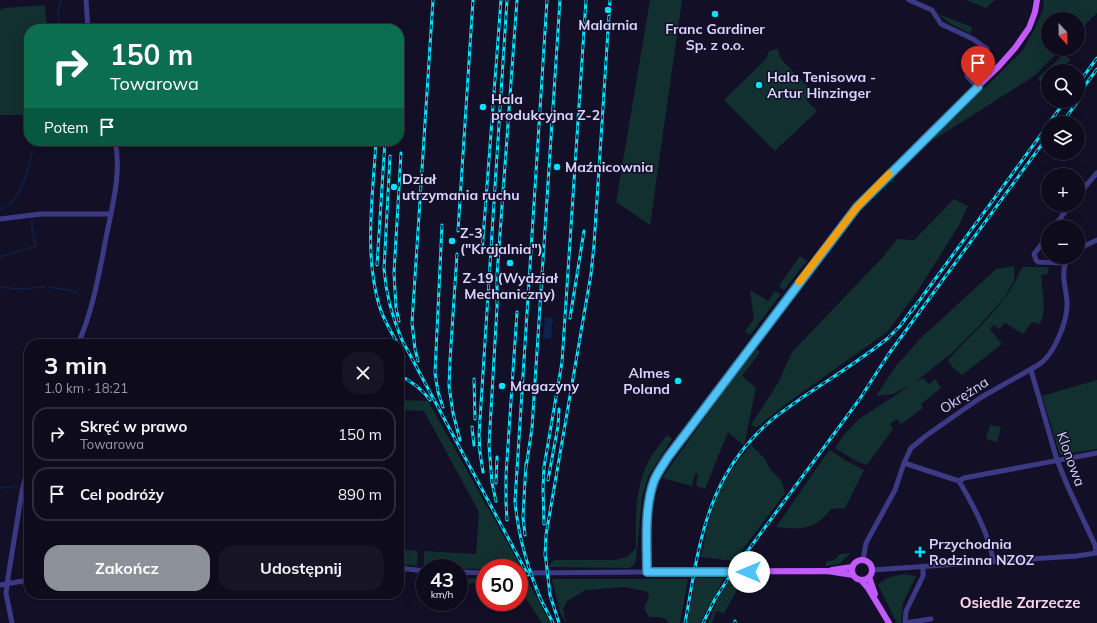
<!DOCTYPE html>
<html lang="pl">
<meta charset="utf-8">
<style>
:root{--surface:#0e0b1c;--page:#171425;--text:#f1f3f6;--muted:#9b9ba3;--line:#2e2b3b;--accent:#8c9099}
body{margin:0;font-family:Mulish,sans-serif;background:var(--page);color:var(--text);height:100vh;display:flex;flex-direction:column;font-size:15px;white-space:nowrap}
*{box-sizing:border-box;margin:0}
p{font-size:13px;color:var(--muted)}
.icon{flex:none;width:22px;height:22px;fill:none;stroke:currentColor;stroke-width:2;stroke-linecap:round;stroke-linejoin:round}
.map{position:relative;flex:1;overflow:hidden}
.details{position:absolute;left:24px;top:339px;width:380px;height:260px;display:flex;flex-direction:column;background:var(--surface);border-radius:16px;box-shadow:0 4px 16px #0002,0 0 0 1px var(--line)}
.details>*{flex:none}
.top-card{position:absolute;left:24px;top:24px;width:380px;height:122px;border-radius:16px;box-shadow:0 4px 16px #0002,0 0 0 1px var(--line);background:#0b6e4f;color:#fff;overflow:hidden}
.needle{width:26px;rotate:158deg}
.fabs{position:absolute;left:1041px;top:12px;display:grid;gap:8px}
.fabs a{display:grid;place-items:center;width:44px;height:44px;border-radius:50%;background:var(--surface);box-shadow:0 4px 16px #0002,0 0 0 1px var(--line);font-size:20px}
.speed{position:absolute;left:416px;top:559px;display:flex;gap:8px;font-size:20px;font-weight:700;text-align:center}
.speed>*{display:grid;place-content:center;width:52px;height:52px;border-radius:50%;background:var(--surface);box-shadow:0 4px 16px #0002,0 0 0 1px var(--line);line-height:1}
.speed small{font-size:10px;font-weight:400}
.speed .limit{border:6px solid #d22;background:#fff;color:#111}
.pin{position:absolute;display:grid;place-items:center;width:34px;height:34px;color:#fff;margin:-41px -17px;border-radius:50% 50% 50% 0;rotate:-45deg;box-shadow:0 0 4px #0007}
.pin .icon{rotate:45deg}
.me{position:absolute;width:44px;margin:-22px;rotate:270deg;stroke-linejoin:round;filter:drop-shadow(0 0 3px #0008)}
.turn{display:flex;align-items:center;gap:14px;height:84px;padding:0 20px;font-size:18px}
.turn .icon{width:52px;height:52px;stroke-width:2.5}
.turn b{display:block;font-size:28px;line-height:34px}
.then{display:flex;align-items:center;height:38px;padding:0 20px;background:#0003;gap:8px;font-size:15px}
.round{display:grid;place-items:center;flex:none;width:42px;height:42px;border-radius:16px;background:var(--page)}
.headline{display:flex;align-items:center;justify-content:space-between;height:68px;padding:0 20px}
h1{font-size:24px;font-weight:700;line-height:30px}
.primary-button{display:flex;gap:8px;margin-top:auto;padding:8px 20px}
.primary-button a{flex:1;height:46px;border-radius:16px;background:var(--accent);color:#fff;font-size:16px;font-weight:700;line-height:46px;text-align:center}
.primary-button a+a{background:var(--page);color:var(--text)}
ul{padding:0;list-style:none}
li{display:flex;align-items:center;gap:12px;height:54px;margin:0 8px 6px;padding:0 12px;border:2px solid var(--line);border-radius:16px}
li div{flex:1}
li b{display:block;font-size:15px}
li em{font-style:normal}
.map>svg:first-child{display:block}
.green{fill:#12302f}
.water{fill:#0c2248}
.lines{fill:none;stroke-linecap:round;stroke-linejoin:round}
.stream{stroke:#0c2248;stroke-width:1.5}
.minor{stroke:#3d3a85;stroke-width:5}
.major{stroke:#c25bff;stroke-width:6}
.rail-casing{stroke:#00e5ff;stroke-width:3}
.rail{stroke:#130f26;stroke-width:1.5;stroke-dasharray:4.5;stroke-linecap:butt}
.route-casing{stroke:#337fa1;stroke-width:10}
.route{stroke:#4fc3f7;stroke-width:7}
.slow{stroke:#f59e0b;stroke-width:7}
.poi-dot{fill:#00e5ff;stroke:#130f26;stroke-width:1.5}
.labels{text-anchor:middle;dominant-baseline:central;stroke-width:3;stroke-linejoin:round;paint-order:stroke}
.poi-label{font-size:14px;font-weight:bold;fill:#d9d4ff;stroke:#130f26;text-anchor:start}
.street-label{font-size:14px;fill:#d9d4ff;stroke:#130f26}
.neighbourhood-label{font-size:15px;font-weight:bold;fill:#ffd6f0;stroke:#130f26}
</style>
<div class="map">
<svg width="1097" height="623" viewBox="0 0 1097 623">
<rect width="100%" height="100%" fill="#130f26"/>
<path class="green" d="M650 0H682L650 225 616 202Z
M966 0H995L986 8Z
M1044 0H1097V13L1078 32V19H1048V49H1061L1034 76 935 139 934 138 1023 50 1037 24 1043 9Z
M45 5 47 29H29V115H0V10L4 8Z
M938 14 972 27 971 34 951 24Z
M778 49 781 59 813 92 807 101 817 111 775 151 724 100 766 59 769 51Z
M1064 54 1071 60 1056 71H1048V76L1040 82 1038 78Z
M954 199 968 206 959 225 917 292 887 332 790 401 757 427 751 425 778 383 792 352 884 256 897 239 914 240Z
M800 256 807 261 784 290 779 286Z
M1014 266V281L1004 298 978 327 952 353 915 382 923 378 929 384 935 379 941 388 921 404 923 408 901 424 897 419 890 424 893 429 867 465 858 462 835 448 843 436 859 419 911 385 893 394 876 396 895 367 921 338 996 269Z
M1022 267H1049L1048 274 1041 275C1042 290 1047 310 1040 324L1032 322 1023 334 1005 323 999 329 994 325 990 329 1002 344 962 375 953 368 948 360C975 330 1007 305 1022 267Z
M750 290 768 301 775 291 781 294 750 335 745 331 754 319Z
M757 349 760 352 742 376 756 388 744 446 728 432 705 489 696 486 698 474H695L692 486 662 478 721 395Z
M1097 380V449L1060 455 1042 396Z
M399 400 428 401 521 567 478 569 424 568V551L476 554 479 512 424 411 399 410Z
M990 425 1001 427 997 442 986 439Z
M667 435 672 439 648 477 642 497 636 560 634 565 629 568 548 567 554 560H615L627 557 636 548C636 516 634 490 649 460 654 451 661 443 667 435Z
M751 445 764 458 771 470 781 480 785 493 734 561 701 557C707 529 713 497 730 473 736 463 744 454 751 445Z
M830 450 845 460 864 470 845 508 831 509C815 530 801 530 776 527L825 456Z
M399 549 418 551 417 566 399 564Z
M851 553 839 564 826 566V562L834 560 840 554Z
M904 574 916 576 903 603 901 623H897L878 585C885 577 894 576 904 574Z
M732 576H741V583L724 613 716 611 712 623H708L718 599Z
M459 578 485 579V580L482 583 459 584Z
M696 578H724L700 623H687Z
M552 579H688L680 623H669L666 619 659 617H650L647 614 644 608 649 596 648 592 625 587 586 590 567 601 563 609 566 623 560 612Z
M519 581H528L550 623H542L519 588Z"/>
<path class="water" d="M545 317 553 318 551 339H543Z"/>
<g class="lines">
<path class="stream" d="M59 29 58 11 61 0
M33 145 46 146
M48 145 56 144 60 141
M33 146 34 141
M0 210C3 208 8 206 11 203 23 190 28 170 32 152
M0 257 36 246 32 228V220
M0 287 19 289 45 287
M50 287C59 290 73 288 78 294
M0 488 17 486"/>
<path class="minor" d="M86 0 88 29
M909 0 932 10 941 24 973 39 987 49 983 58 967 76 977 87
M1078 195 1097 173
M0 219 41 214H111
M1054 227 1070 205
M1048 236 1034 254 1036 260 1038 262 1064 263
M1078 249 1097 240
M78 344C93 310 99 274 106 238 112 207 122 172 115 141
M1031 370 1057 460 1068 487 1095 545 1096 553
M904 463 959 481C972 503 991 537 993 562
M959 481 964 478 1097 453
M863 560 866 543 895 490 904 463 911 448 927 435 980 398 1038 365C1054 356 1068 320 1067 302 1066 286 1059 271 1069 257
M923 566V576L906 611 905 623 931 619
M399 568 425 571
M872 570 1076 556 1097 553
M459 572 485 573
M519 573 647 572
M0 585 29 580
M12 623 6 593 7 584 22 491 29 463"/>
<path class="major" d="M852 570a10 10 0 1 1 20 0a10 10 0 1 1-20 0Z
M832 570 852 567
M853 575 827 571 647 572C647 544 644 508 654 481 657 473 663 465 668 457L857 207 923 139 999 66 1015 48 1029 28 1035 12 1037 0
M869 577 875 594
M861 580 868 588 889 623"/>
<defs>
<path id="rail" d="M1078 84 1097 58
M1078 95 1097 69
M1049 123 1065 101
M1062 123 1078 101
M376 141C373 195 364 253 379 305 383 319 391 332 398 344
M390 156 384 269C386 295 392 317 402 340L528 575
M442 225 435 373 438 392 443 407
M458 231 473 0
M482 252 501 0
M457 254 450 360 449 386 453 413 460 440
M377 265 385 141
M911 312 1048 125
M570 318 584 231
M399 321 396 308 394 273 401 153
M418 361 415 349 412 323 433 0
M399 375C411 381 422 389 430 400
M474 379 475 419
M472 427 474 445
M479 446 483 472
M480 451 479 435 507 0
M526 468 532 428 560 0
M548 480 558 426 559 409
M496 483 497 457
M496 501 492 483 489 445 497 307V275L517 0
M507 520 506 503V475L517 312
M544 524 543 488 544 467 562 362 586 0
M525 535 523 517 526 463
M545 552 550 595 559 623
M545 556 546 535 591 274 594 245 610 0
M539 596 553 623
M542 602C528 570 518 535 515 501L547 0
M685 623C699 547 705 480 766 425 777 414 791 406 803 397 831 378 861 360 888 338L900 326 914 307
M703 623 715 599 735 568 859 400 888 355 1048 136
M735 623V621"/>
</defs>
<use href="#rail" class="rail-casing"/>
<use href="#rail" class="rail"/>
</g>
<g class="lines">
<defs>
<path id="route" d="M749 572H647C647 544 644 508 654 481 657 473 663 465 668 457L857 207 978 87"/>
</defs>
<use href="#route" class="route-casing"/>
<use href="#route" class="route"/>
<path class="slow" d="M799 282 857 207 889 174"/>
</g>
<g class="poi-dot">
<circle cx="608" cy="10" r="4"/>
<circle cx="715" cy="14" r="4"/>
<circle cx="759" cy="85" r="4"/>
<circle cx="483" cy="107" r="4"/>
<circle cx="557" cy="167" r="4"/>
<circle cx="394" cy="187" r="4"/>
<circle cx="452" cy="241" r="4"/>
<circle cx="510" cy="263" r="4"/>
<circle cx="678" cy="381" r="4"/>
<circle cx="502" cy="386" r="4"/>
<path d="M918 546h4v4h4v4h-4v4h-4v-4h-4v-4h4z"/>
</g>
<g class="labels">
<g class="poi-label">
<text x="608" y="25" text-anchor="middle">Malarnia</text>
<text x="715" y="29" text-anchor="middle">Franc Gardiner<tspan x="715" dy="16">Sp. z o.o.</tspan></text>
<text x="767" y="77">Hala Tenisowa -<tspan x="767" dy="16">Artur Hinzinger</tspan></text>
<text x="491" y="99">Hala<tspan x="491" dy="16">produkcyjna Z-2</tspan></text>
<text x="565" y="167">Maźnicownia</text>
<text x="402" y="179">Dział<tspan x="402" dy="16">utrzymania ruchu</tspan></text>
<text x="460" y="233">Z-3<tspan x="460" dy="16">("Krajalnia")</tspan></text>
<text x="510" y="278" text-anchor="middle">Z-19 (Wydział<tspan x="510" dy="16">Mechaniczny)</tspan></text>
<text x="670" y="373" text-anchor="end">Almes<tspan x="670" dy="16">Poland</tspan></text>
<text x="510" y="386">Magazyny</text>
<text x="929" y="544">Przychodnia<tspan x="929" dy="16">Rodzinna NZOZ</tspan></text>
</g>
<g class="street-label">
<text transform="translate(964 395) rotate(-33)">Okrężna</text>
<text transform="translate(1071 459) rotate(70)">Klonowa</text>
</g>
<g class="neighbourhood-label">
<text x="1020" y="602">Osiedle Zarzecze</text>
</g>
</g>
</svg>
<div class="fabs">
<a><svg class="needle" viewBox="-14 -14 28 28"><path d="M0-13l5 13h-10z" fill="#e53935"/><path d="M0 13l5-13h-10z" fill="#9b9ba3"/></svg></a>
<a><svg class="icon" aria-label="search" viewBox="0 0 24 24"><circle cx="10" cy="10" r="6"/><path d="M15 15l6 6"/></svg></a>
<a><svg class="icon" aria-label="layers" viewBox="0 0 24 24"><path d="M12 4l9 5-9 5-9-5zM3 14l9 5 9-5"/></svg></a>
<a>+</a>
<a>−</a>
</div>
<div class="speed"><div>43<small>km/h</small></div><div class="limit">50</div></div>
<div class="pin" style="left:978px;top:87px;background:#d93025"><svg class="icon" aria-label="arrive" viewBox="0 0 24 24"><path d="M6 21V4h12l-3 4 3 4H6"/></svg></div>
<svg class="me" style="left:749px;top:572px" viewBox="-20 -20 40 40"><circle r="19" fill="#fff"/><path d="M0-13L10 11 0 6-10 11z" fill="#4fc3f7"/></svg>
<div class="top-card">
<div class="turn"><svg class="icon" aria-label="right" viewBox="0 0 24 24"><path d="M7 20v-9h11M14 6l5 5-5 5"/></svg><div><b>150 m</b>Towarowa</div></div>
<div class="then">Potem<svg class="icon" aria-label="arrive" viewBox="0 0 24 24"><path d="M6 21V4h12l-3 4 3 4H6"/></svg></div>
</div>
<section class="details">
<div class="headline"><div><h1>3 min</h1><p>1.0 km · 18:21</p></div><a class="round"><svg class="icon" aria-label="close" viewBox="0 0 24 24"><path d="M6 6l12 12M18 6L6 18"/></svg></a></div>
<ul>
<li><svg class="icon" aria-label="right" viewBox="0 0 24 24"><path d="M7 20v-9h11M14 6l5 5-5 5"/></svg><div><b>Skręć w prawo</b><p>Towarowa</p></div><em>150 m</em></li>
<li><svg class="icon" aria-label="arrive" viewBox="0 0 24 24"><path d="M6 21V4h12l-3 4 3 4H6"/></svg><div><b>Cel podróży</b></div><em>890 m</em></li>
</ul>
<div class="primary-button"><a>Zakończ</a><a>Udostępnij</a></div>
</section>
</div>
